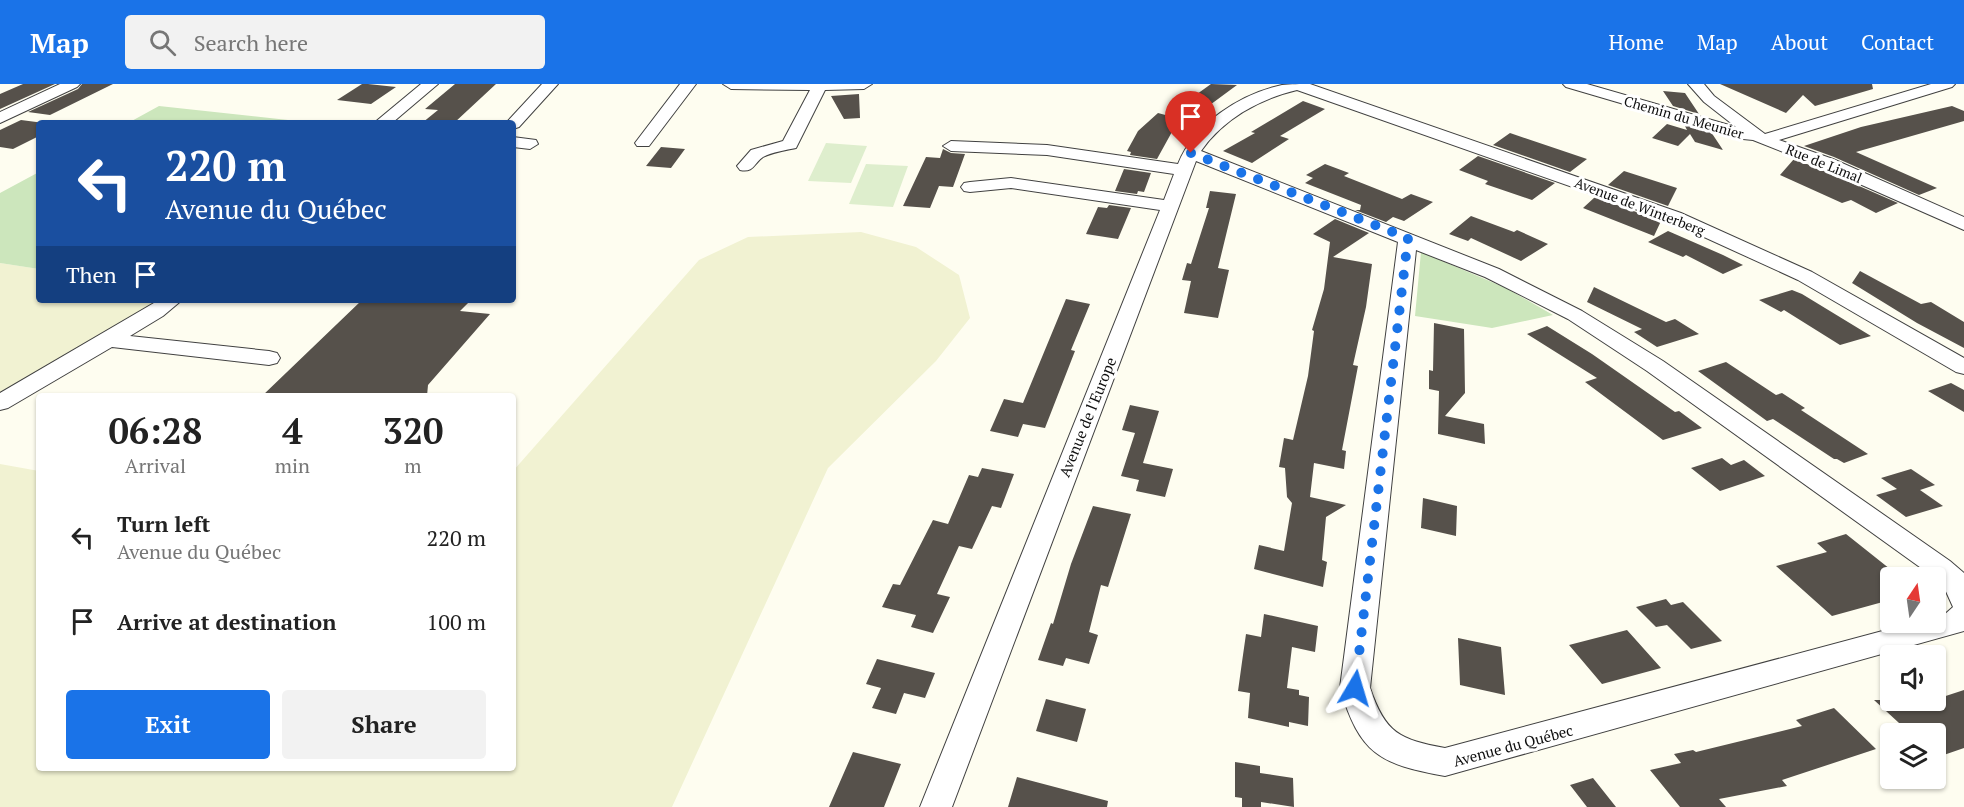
<!DOCTYPE html>
<meta charset="utf-8">
<style>
:root{--surface:#fff;--page:#f2f2f2;--text:#222;--muted:#767676;--accent:#1a73e8}
body{margin:0;font-family:"PT Serif",serif;background:var(--page);color:var(--text);height:100vh;display:flex;flex-direction:column;font-size:22px;white-space:nowrap}
*{box-sizing:border-box;margin:0}
p{font-size:20px;color:var(--muted)}
.icon{flex:none;width:33px;height:33px;fill:none;stroke:currentColor;stroke-width:2;stroke-linecap:round;stroke-linejoin:round}
.map{position:relative;flex:1;overflow:hidden}
.sheet{position:absolute;left:36px;top:309px;width:480px;height:378px;display:flex;flex-direction:column;background:var(--surface);border-radius:6px;box-shadow:0 2px 4px #0004}
.sheet>*{flex:none}
.banner{position:absolute;left:36px;top:36px;width:480px;height:183px;border-radius:6px;box-shadow:0 2px 4px #0004;background:#1a4fa0;color:#fff;overflow:hidden}
.needle{width:39px;rotate:13deg}
.tools{position:absolute;left:1880px;top:483px;display:grid;gap:12px}
.tools a{display:grid;place-items:center;width:66px;height:66px;border-radius:6px;background:var(--surface);box-shadow:0 2px 4px #0004;font-size:30px}
.pin{position:absolute;display:grid;place-items:center;width:51px;height:51px;color:#fff;margin:-62px -26px;border-radius:50% 50% 50% 0;rotate:-45deg;box-shadow:0 0 6px #0007}
.pin .icon{rotate:45deg}
.me{position:absolute;width:66px;margin:-33px;rotate:7deg;stroke-linejoin:round;filter:drop-shadow(0 0 4px #0008)}
.turn{display:flex;align-items:center;gap:21px;height:126px;padding:0 30px;font-size:27px}
.turn .icon{width:78px;height:78px;stroke-width:2.5}
.turn b{display:block;font-size:42px;line-height:51px}
.then{display:flex;align-items:center;height:57px;padding:0 30px;background:#0003;gap:12px;font-size:22px}
.eta{display:flex;justify-content:space-evenly;align-items:center;height:102px;text-align:center}
.eta b{font-size:36px;font-weight:600;line-height:42px}
.primary-button{display:flex;gap:12px;margin-top:auto;padding:12px 30px}
.primary-button a{flex:1;height:69px;border-radius:6px;background:var(--accent);color:#fff;font-size:24px;font-weight:600;line-height:69px;text-align:center}
.primary-button a+a{background:var(--page);color:var(--text)}
ul{padding:0;list-style:none}
li{display:flex;align-items:center;gap:18px;height:84px;padding:0 30px}
li div{flex:1}
li b{display:block;font-size:22px}
li em{font-style:normal}
header{display:flex;align-items:center;gap:36px;box-sizing:border-box;height:84px;padding:0 30px;background:var(--accent);color:#fff}
header strong{font-size:28px}
nav{display:flex;gap:33px;margin-inline-start:auto;font-size:21px}
.search{width:420px;height:54px;background:var(--page);display:flex;align-items:center;gap:15px;box-sizing:border-box;padding:0 21px;border-radius:6px;color:var(--muted);font-size:22px}
.map>svg:first-child{display:block}
.farmland{fill:#f1f2d2}
.green{fill:#cce6bc}
.pitch{fill:#deeecd}
.building{fill:#56514b}
.lines{fill:none;stroke-linecap:round;stroke-linejoin:round}
.minor-casing{stroke:#414141;stroke-width:2}
.minor{fill:#fff;fill-rule:evenodd}
.route{stroke:#1a73e8;stroke-width:10;stroke-dasharray:0 18}
.labels{text-anchor:middle;dominant-baseline:central;stroke-width:6;stroke-linejoin:round;paint-order:stroke}
.far-street-label{font-size:14px;fill:#0e0e0e;stroke:#fff}
.street-label{font-size:15px;fill:#0e0e0e;stroke:#fff}
</style>
<header>
<strong>Map</strong>
<div class="search"><svg class="icon" aria-label="search" viewBox="0 0 24 24"><circle cx="10" cy="10" r="6"/><path d="M15 15l6 6"/></svg>Search here</div>
<nav><a>Home</a><a>Map</a><a>About</a><a>Contact</a></nav>
</header>
<div class="map">
<svg width="1964" height="723" viewBox="0 0 1964 723">
<rect width="100%" height="100%" fill="#fefdf0"/>
<path class="farmland" d="M861 148 916 163 959 191 970 234 936 277 828 384 672 723H0V380L39 387V684H513V387L699 176 748 153Z
M0 179 39 185V216H163L0 313Z"/>
<path class="green" d="M159 22 315 39H128Z
M39 88V185L0 179V109Z
M1421 168 1506 204 1553 231 1492 244 1415 232Z"/>
<path class="pitch" d="M826 59 867 62 851 99 808 97Z
M866 80 908 82 893 123 849 120Z"/>
<path class="building" d="M23 0H55L0 25V10Z
M82 0H113L50 31 28 28 78 5Z
M362 0H368L396 3 371 20 337 16Z
M455 0H496L454 39H422L438 26 425 25Z
M1211 0 1237 1 1199 29 1179 23Z
M1720 0H1872L1873 5 1815 22 1803 11 1786 29Z
M1663 7 1685 9 1699 30 1673 22Z
M859 10 860 34 844 35 831 12Z
M1303 17 1325 25 1280 52 1289 55 1252 79 1223 67 1255 49 1251 48Z
M1952 22 1964 27V37L1856 68 1937 104 1919 111 1834 73 1804 62 1861 43Z
M1158 29 1184 36 1173 46 1157 75 1130 71 1131 68 1127 67 1138 47Z
M21 36 44 39H39V52L13 65 0 63V46Z
M1667 40 1687 46 1684 40 1711 48 1723 66 1695 58 1690 50 1678 62 1652 54Z
M1510 49 1587 75 1570 88 1493 61Z
M661 63 685 65 671 84 646 82Z
M943 65 951 69 965 70 953 103 939 102 930 124 903 122 926 73 940 74Z
M1478 72 1555 99 1532 116 1485 100 1488 97 1459 86Z
M1794 75 1820 85 1898 119 1876 129 1851 116 1842 119 1780 91Z
M1325 80 1349 89 1344 92 1402 115 1411 110 1433 118 1404 137 1393 133 1386 138 1355 126H1360L1361 121 1305 99 1313 94 1306 91Z
M1124 85 1151 89 1144 108 1138 107 1137 110 1115 107Z
M1624 87 1677 104 1668 122 1608 101Z
M1210 107 1236 110 1218 184 1229 186 1218 234 1184 229 1191 197 1182 196 1187 179 1191 180 1209 124H1206Z
M1595 113 1661 137 1654 152 1583 124Z
M1109 121 1131 124 1118 155 1086 150 1098 123 1107 124Z
M1471 132 1514 148 1517 146 1548 160 1521 177 1471 154 1468 157 1449 150Z
M1335 135 1369 149 1333 173 1372 180 1366 223 1353 281 1358 282 1342 366 1346 367 1344 385 1314 379 1310 413 1346 421 1326 433 1322 476 1327 478 1323 503 1254 485 1259 461 1284 467 1292 419 1287 413 1285 384 1279 383 1284 354 1293 356 1308 292 1314 247 1312 246 1324 205 1330 158 1313 150Z
M1668 147 1723 171 1743 181 1723 190 1686 171 1683 173 1648 158Z
M1860 187 1921 220 1931 218 1964 238V264L1917 239 1852 199Z
M1594 203 1666 238 1675 235 1699 250 1657 263 1634 248 1642 245 1587 218Z
M1792 206 1802 210 1871 252 1840 261 1784 226 1781 228 1759 216Z
M1066 215 1090 220 1071 266 1075 267 1045 344 1023 340 1018 353 990 347 1004 315 1023 319Z
M362 216H471L460 227 490 230 428 301 427 312H262Z
M1434 239 1464 245 1465 309 1445 332 1484 340 1485 360 1438 350 1439 307 1429 305V286L1433 287Z
M1547 242 1592 270 1675 328 1679 327 1702 344 1663 356 1585 298 1597 294 1527 250Z
M1726 278 1776 311 1782 309 1805 324 1801 326 1868 370 1844 379 1837 375H1834L1773 335 1767 337 1698 287Z
M1951 299 1964 306V328L1928 307Z
M1130 321 1159 327 1143 379 1173 385 1165 413 1136 407 1139 396 1121 392 1135 349 1122 346Z
M1722 374 1731 381 1744 376 1765 392 1720 407 1691 384Z
M982 384 1014 390 1001 424 992 422 972 465 959 462 937 510 950 513 933 549 911 543 916 531 882 523 893 500 900 501 933 436 948 440 969 391 978 393Z
M1911 385 1935 401 1920 406 1943 422 1906 433 1876 411 1897 405 1881 394Z
M1423 414 1457 422 1456 452 1421 444Z
M1093 422 1131 430 1108 503 1101 501 1089 548 1098 551 1089 580 1066 574 1063 582 1038 576 1051 539 1053 540 1071 480Z
M1846 450 1890 485V516L1832 532 1776 482 1827 468 1817 459Z
M1666 515 1671 521 1683 518 1722 557 1691 565 1667 541 1656 543 1636 523Z
M1264 530 1318 542 1315 568 1292 563 1287 604 1299 606V611L1309 613 1308 642 1289 638V643L1248 634 1250 609 1238 607 1242 578 1246 550 1261 553Z
M1627 546 1661 584 1602 600 1569 561Z
M1458 554 1501 563 1505 611 1460 601Z
M877 575 935 589 925 614 904 609 896 630 872 624 881 604 866 600Z
M1964 606V664L1935 674V650H1911L1874 616H1901L1909 624Z
M1046 615 1086 625 1077 658 1036 647Z
M1834 624 1876 665 1782 696 1787 702 1719 715 1726 723H1680L1650 686 1681 679 1674 670 1693 666 1696 668 1802 642 1796 636Z
M853 668 901 680 884 723H829Z
M1235 678 1260 682V689L1293 694 1294 723 1261 718V723H1242V714L1235 713Z
M1017 693 1108 717 1107 723H1008Z
M1593 694 1616 723H1587L1570 701Z"/>
<g class="lines">
<defs>
<path id="minor" d="M60 0H80L77 3 0 39V28Z
M421 0H438L392 39H374Z
M542 0H558L519 43 513 45V39H506Z
M680 0H696L649 62H637L635 59Z
M723 0H872L864 5 825 6 796 64C786 66 772 68 763 73 754 79 754 89 740 86L737 82 751 66 783 57 810 6 731 5Z
M1310 0 1681 129 1812 188 1964 274V290L1956 288 1798 196 1669 137 1297 6C1259 15 1223 35 1201 67L1499 185 1582 227 1663 277 1950 477 1964 489V547L1445 692C1379 680 1360 670 1340 604L1398 158 1196 77 952 723H920L1160 126 1011 104 970 108 964 107 961 103 964 99 970 98 1011 94 1164 116 1174 90 1047 71 951 67 943 62 951 57 1047 61 1178 80C1194 40 1240 10 1282 1 1290 0 1301 0 1310 0ZM1416 166 1485 193 1568 235 1647 287 1935 494 1944 503 1953 523 1944 531 1935 534V538H1916L1445 664C1400 656 1385 649 1370 604Z
M1563 0H1587L1736 43 1704 18 1688 0H1704L1714 12 1765 50 1931 0H1955L1952 3 1779 56 1833 75 1964 133V146L1821 83 1753 56 1743 55 1566 3Z
M513 53 536 56 538 60 530 65 513 63Z
M159 216H182L163 232 130 252 269 267 277 269 280 274 277 279 269 281 112 263 8 324 0 326V309Z"/>
</defs>
<use href="#minor" class="minor-casing"/>
<use href="#minor" class="minor"/>
</g>
<g class="lines">
<path class="route" d="M1191 69 1408 154 1355 604"/>
</g>
<g class="labels">
<g class="far-street-label">
<text transform="translate(1684 33) rotate(16)">Chemin du Meunier</text>
<text transform="translate(1824 79) rotate(22)">Rue de Limal</text>
<text transform="translate(1640 122) rotate(21)">Avenue de Winterberg</text>
</g>
<g class="street-label">
<text transform="translate(1087 333) rotate(-68)">Avenue de l'Europe</text>
<text transform="translate(1513 661) rotate(-15)">Avenue du Québec</text>
</g>
</g>
</svg>
<div class="tools">
<a><svg class="needle" viewBox="-14 -14 28 28"><path d="M0-13l5 13h-10z" fill="#e53935"/><path d="M0 13l5-13h-10z" fill="#767676"/></svg></a>
<a><svg class="icon" aria-label="sound" viewBox="0 0 24 24"><path d="M4 9h4l5-4v14l-5-4H4zM17 9q2 3 0 6"/></svg></a>
<a><svg class="icon" aria-label="layers" viewBox="0 0 24 24"><path d="M12 4l9 5-9 5-9-5zM3 14l9 5 9-5"/></svg></a>
</div>
<div class="pin" style="left:1191px;top:69px;background:#d93025"><svg class="icon" aria-label="arrive" viewBox="0 0 24 24"><path d="M6 21V4h12l-3 4 3 4H6"/></svg></div>
<svg class="me" style="left:1355px;top:604px" viewBox="-20 -20 40 40"><path d="M0-17L14 15 0 8-14 15z" fill="#1a73e8" stroke="#fff" stroke-width="4"/></svg>
<div class="banner">
<div class="turn"><svg class="icon" aria-label="left" viewBox="0 0 24 24"><path d="M17 20v-9H6M10 6l-5 5 5 5"/></svg><div><b>220 m</b>Avenue du Québec</div></div>
<div class="then">Then<svg class="icon" aria-label="arrive" viewBox="0 0 24 24"><path d="M6 21V4h12l-3 4 3 4H6"/></svg></div>
</div>
<section class="sheet">
<div class="eta">
<div><b>06:28</b><p>Arrival</p></div>
<div><b>4</b><p>min</p></div>
<div><b>320</b><p>m</p></div>
</div>
<ul>
<li><svg class="icon" aria-label="left" viewBox="0 0 24 24"><path d="M17 20v-9H6M10 6l-5 5 5 5"/></svg><div><b>Turn left</b><p>Avenue du Québec</p></div><em>220 m</em></li>
<li><svg class="icon" aria-label="arrive" viewBox="0 0 24 24"><path d="M6 21V4h12l-3 4 3 4H6"/></svg><div><b>Arrive at destination</b></div><em>100 m</em></li>
</ul>
<div class="primary-button"><a>Exit</a><a>Share</a></div>
</section>
</div>
